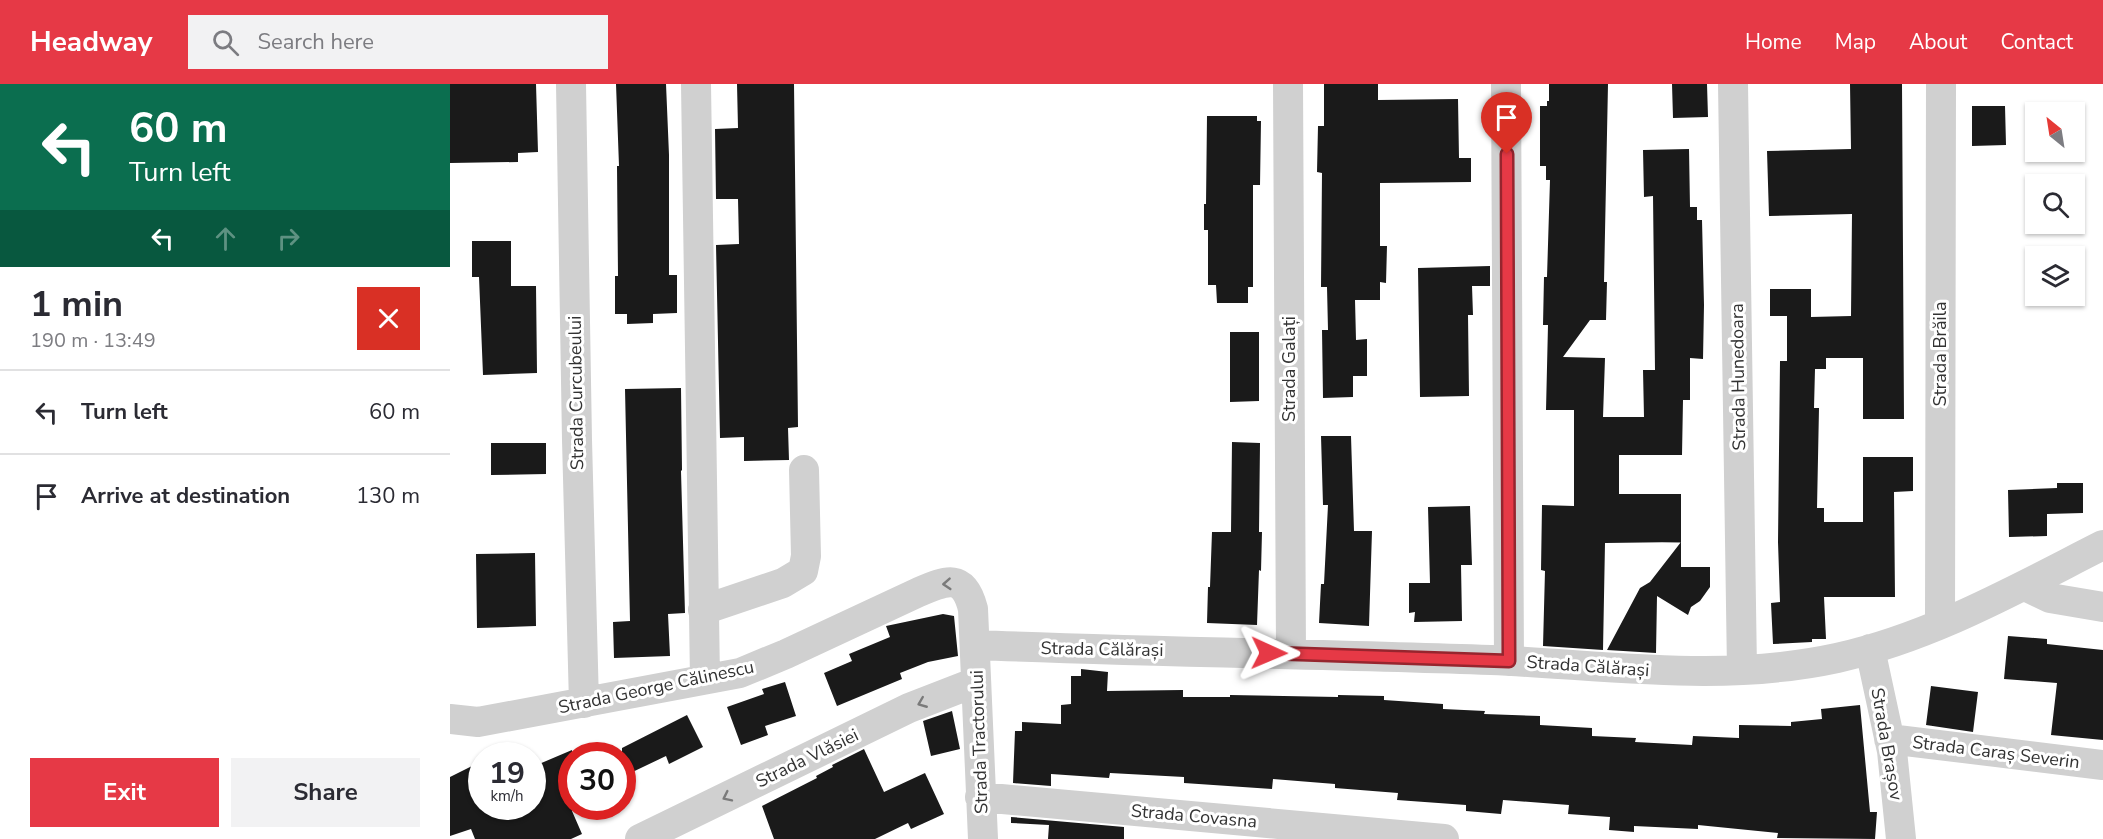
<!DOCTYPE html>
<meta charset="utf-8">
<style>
:root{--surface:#fff;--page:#f2f2f3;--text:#2b2b33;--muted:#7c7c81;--line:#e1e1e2;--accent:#e63946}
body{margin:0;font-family:"Nunito Sans",sans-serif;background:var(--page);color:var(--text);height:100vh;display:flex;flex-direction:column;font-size:22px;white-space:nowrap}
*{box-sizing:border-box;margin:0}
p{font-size:20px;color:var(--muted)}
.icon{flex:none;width:33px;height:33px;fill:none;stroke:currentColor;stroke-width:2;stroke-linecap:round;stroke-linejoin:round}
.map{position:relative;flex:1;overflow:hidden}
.side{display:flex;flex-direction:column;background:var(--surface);width:450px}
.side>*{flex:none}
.guide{background:#0b6e4f;color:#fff;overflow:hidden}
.needle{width:39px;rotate:330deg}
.buttons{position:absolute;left:1575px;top:18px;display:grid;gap:12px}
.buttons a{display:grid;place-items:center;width:60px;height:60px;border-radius:0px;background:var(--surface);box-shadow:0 2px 4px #0004;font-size:30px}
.speed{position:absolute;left:18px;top:658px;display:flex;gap:12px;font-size:30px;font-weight:700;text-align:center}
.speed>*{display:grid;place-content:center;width:78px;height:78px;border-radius:50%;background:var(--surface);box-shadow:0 2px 4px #0004;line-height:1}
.speed small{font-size:15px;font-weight:400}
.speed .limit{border:9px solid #d22;background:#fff;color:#111}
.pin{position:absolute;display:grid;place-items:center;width:51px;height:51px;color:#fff;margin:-62px -26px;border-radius:50% 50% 50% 0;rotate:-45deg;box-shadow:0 0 6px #0007}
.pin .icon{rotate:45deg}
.me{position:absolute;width:66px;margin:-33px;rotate:91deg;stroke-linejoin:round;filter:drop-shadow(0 0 4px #0008)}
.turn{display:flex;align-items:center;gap:21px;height:126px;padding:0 30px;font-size:27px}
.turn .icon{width:78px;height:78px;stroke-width:2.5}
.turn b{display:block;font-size:42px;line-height:51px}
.lanes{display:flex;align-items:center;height:57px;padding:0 30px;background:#0003;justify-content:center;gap:30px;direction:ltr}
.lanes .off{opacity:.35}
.round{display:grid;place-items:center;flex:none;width:63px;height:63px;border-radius:0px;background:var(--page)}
.head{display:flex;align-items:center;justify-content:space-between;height:102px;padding:0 30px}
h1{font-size:36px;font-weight:700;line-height:45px}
.button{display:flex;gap:12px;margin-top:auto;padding:12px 30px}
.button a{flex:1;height:69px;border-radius:0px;background:var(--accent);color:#fff;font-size:24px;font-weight:700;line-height:69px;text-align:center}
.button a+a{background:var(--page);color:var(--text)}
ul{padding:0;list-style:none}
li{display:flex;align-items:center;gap:18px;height:84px;padding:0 30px;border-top:2px solid var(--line)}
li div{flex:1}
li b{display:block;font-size:22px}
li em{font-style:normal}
header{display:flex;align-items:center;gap:36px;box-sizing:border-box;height:84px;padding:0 30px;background:var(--accent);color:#fff}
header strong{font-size:28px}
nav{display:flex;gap:33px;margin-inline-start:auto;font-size:21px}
.search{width:420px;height:54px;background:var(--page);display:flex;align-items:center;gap:15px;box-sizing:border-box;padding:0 21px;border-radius:0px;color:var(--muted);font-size:22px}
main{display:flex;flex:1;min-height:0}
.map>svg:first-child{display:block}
.building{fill:#1a1a1a}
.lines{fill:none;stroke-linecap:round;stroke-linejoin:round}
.minor{stroke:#d0d0d0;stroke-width:30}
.oneway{stroke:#7a7a7a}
.route-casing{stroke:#96252e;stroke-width:15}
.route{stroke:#e63946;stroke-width:10}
.labels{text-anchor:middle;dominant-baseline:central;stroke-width:6;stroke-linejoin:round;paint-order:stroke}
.street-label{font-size:18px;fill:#333;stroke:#fff}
</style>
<header>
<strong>Headway</strong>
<div class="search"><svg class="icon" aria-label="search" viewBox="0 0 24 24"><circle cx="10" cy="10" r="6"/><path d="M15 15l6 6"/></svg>Search here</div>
<nav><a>Home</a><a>Map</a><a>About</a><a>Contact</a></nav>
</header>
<main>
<section class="side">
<div class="guide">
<div class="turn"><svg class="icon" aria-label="left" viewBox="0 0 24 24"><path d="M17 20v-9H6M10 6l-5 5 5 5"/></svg><div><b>60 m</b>Turn left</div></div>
<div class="lanes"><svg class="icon" aria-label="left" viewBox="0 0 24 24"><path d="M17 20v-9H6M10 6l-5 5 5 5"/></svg><svg class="icon off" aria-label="ahead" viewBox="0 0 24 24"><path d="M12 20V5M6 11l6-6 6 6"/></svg><svg class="icon off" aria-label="right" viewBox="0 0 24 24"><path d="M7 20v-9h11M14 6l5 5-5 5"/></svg></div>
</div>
<div class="head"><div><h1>1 min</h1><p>190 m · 13:49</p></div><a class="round" style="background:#d93025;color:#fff"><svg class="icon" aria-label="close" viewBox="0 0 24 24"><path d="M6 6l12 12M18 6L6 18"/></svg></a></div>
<ul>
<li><svg class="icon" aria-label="left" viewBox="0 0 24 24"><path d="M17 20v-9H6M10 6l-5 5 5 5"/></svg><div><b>Turn left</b></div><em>60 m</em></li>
<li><svg class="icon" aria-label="arrive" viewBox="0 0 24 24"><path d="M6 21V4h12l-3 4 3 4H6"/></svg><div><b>Arrive at destination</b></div><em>130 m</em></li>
</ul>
<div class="button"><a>Exit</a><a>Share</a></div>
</section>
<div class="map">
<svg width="1653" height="755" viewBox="0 0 1653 755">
<rect width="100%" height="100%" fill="#fff"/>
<path class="building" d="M0 0H86L88 68 68 69V78L0 79Z
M166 0H216L219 71V191H227V229L203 230V239L177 240V230H165V192H168L167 82H169Z
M287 0H344L348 343 338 344 339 376 294 377V353L270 354 266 161 289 160 288 115H266L265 45 288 44Z
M874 0H928V16L1008 15 1009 74H1021V98L930 99V162H937L936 199 930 198V216H905L906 256 917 255V292H903V313L873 314 872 246H878L877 203H871L872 89 867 88 868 42H874Z
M1099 0H1158L1154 198H1157L1156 236H1140L1113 273 1155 274 1153 333H1194L1193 286H1205L1203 112 1194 113 1193 66 1239 65 1240 123H1247V136H1252L1254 221 1253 275 1240 274V316H1233L1232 371H1169V410H1231V483H1260V503L1250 517 1241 523 1238 531 1207 512 1206 569 1157 566 1190 504 1200 498 1231 458 1155 459 1153 566 1093 562 1095 487 1091 486 1092 421 1124 422V326H1096L1098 241H1093L1094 193H1097L1100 96H1096V82H1090V22H1097V17H1099Z
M1222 0H1257L1258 33 1223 34Z
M1400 0H1452L1454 335H1413V274H1376V285H1365L1364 324H1369L1367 424H1374V438H1413V373H1463V407L1444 408 1445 513H1374L1376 555H1362V558L1323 560 1321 519 1330 518 1328 458 1330 277H1337V232H1320V205H1361V233L1401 232 1402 130 1319 132 1317 67 1401 65Z
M1522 22H1555L1556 61 1522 62Z
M757 32H807V37H811L810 101H803V203H798V219H767L766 201H758V146H754V120H756Z
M22 157H61V202H86L87 289 33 291 29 193H22Z
M1040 182V202H1022L1023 231H1018L1019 312 970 313 968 184Z
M780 248H809V317L780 318Z
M231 304 232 386 231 387 235 529 218 530 220 572 164 574 163 538 180 537 175 305Z
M871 352H901L904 447H922L919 542 869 539 871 500H874L878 421H873Z
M782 358 810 359 809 448H812L811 487 809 486 807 541 757 539 758 503H760L762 448H781Z
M41 359H96V390L41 391Z
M1607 399H1633V429L1597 430V452L1559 453 1558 406 1607 404Z
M1020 422 1022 481H1011L1012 537 964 538 965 528 959 529V499H980L978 423Z
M85 469 86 542 27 544 26 470Z
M493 530 504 532 508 572 478 578 450 589 452 595 387 622 374 589 402 577 399 570 440 553 436 542Z
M1558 552 1597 555V560L1653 566V656L1601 651 1607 599 1554 595Z
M631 585 658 588 657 607 733 606V613H780V611L888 613V611L934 612V616L993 620V625L1035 627 1034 630 1090 632V641L1142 644V652L1186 654 1185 658 1242 661 1243 652 1289 654V641L1341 642V638L1372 635 1371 625 1410 621 1420 728H1427L1425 755 1327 754 1328 749 1248 741V745L1184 742V748L1159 746 1160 733 1118 730 1119 721 1053 716 1051 730 1016 727V721L947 716 948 709 885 704V700L823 695 822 705 734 699V693L660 689 659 694 601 690V702L563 699 565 647H572V638L611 640V621L621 620V592H631Z
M335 598 346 632 315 642 318 651 291 661 277 623 314 610 312 605Z
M1481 602 1528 608 1523 648 1476 641Z
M502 627 510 665 481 672 473 637Z
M237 631 253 663 219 680 216 672 172 693V664Z
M414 665 434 708 475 689 494 730 461 745 458 739 425 755H324L312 722 367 694 366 692 383 683 382 681Z
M122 666V727L132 750 121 755H25L21 745 0 752V693L32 677V723H82V683Z
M561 733 674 743V755H598L599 741 561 739Z"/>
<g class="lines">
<path class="minor" d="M121 0 127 356 134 619
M246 0 255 595
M838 0 841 569
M1056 0 1059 577
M1283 0 1292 586
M1575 502 1600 514 1653 523
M253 526 333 499 353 487 356 472 354 386
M1490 540 1491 0
M526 561C698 568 870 570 1041 576 1157 581 1272 599 1387 574 1482 553 1568 504 1653 461
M1420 565 1442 667 1451 755
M0 635 28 638 290 589 336 570 469 508C497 496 514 489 523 525L533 755
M1439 655 1653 681
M530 713 994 755
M190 755 459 624 526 598"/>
</g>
<defs><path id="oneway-chevron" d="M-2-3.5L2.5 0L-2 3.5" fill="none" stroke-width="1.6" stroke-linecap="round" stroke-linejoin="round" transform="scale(1.5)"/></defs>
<g class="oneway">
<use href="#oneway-chevron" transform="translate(497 500) rotate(176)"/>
<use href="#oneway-chevron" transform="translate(472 619) rotate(158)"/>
<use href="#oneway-chevron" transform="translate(277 713) rotate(154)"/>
</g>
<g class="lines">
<defs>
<path id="route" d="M819 569 1059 577 1057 70"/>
</defs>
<use href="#route" class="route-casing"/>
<use href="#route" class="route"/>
</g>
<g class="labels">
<g class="street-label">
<text transform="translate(1490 270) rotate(-90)">Strada Brăila</text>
<text transform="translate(839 285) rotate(-90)">Strada Galați</text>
<text transform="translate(1288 293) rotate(-91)">Strada Hunedoara</text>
<text transform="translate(126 309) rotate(-91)">Strada Curcubeului</text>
<text transform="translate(652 565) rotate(1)">Strada Călărași</text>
<text transform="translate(1138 582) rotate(4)">Strada Călărași</text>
<text transform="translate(206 603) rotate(-12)">Strada George Călinescu</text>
<text transform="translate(529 658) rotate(-92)">Strada Tractorului</text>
<text transform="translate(1437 660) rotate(80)">Strada Brașov</text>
<text transform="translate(1546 668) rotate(7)">Strada Caraș Severin</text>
<text transform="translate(357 674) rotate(-26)">Strada Vlăsiei</text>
<text transform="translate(744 732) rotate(5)">Strada Covasna</text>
</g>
</g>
</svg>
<div class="buttons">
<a><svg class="needle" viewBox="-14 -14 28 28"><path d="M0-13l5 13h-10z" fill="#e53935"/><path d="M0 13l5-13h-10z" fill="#7c7c81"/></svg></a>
<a><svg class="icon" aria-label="search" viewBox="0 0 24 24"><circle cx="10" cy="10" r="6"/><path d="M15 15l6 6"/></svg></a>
<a><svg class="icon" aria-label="layers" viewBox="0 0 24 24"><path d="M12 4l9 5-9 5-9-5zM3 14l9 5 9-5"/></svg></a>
</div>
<div class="speed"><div>19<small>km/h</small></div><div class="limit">30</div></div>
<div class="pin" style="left:1057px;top:70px;background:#d93025"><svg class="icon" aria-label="arrive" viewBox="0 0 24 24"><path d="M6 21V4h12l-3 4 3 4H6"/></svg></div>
<svg class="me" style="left:819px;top:569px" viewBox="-20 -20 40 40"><path d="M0-17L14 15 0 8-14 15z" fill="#e63946" stroke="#fff" stroke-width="4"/></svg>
</div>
</main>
